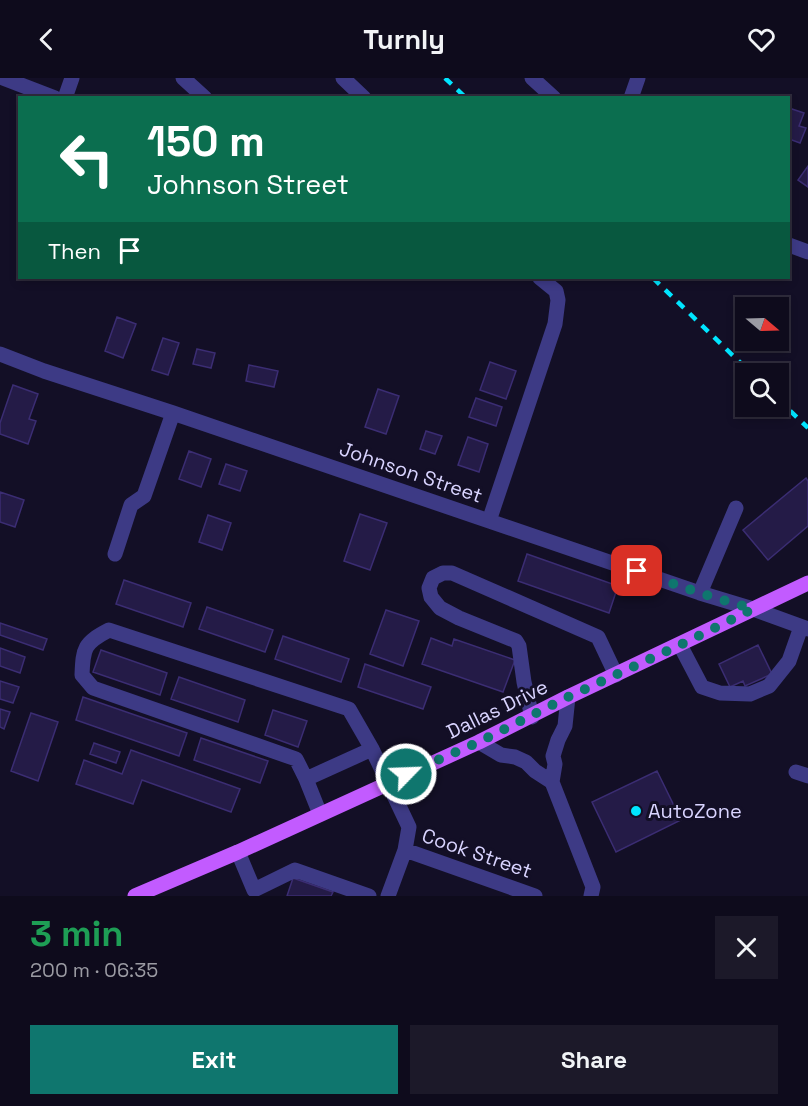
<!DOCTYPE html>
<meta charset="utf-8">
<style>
:root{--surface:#0e0b1c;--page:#1c1929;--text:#f1f3f6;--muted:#9b9ba3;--line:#2e2b3b;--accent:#0f766e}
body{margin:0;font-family:"Space Grotesk",sans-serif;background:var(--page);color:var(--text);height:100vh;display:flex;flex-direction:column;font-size:22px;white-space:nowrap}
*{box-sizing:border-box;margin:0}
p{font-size:20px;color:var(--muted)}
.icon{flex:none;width:33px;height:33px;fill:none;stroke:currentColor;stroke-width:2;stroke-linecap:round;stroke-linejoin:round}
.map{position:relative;height:818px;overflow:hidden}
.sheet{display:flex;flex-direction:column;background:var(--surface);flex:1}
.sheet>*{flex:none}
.hud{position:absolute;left:18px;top:18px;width:772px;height:183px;border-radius:0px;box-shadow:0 3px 9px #0003,0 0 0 2px var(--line);background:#0b6e4f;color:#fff;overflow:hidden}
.needle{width:39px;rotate:109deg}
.buttons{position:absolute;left:735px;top:219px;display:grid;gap:12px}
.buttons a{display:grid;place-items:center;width:54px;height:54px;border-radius:0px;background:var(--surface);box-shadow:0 3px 9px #0003,0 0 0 2px var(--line);font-size:30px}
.pin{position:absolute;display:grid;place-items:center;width:51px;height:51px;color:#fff;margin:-26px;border-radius:12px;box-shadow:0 3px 9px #0006}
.me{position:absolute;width:66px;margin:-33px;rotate:66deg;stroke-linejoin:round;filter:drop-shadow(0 0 4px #0008)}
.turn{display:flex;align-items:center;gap:21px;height:126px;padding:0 30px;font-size:27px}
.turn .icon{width:78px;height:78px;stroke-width:2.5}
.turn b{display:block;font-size:42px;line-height:51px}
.then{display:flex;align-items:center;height:57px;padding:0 30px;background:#0003;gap:12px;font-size:22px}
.round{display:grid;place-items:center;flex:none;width:63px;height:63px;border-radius:0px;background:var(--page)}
.headline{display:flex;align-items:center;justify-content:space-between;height:102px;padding:0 30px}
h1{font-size:36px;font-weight:800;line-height:45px;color:#1e9e55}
.primary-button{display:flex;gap:12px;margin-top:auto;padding:12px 30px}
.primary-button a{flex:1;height:69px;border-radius:0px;background:var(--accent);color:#fff;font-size:24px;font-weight:800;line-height:69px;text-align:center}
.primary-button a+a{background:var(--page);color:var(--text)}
header{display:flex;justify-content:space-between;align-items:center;height:78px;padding:0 30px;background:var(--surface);font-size:27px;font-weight:800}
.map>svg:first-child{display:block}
.building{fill:#241b47;stroke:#3b2d73;stroke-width:1.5}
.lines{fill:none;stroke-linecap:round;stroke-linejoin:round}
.minor{stroke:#3d3a85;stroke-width:15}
.major{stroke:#c25bff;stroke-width:15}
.rail{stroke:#00e5ff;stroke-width:4.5;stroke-dasharray:9 8;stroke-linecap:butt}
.route{stroke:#0f766e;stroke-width:10;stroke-dasharray:0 18}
.poi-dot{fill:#00e5ff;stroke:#130f26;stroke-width:2}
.labels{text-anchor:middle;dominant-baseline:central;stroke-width:6;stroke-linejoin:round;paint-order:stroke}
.street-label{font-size:20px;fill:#d9d4ff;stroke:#130f26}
.poi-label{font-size:20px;fill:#d9d4ff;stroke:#130f26;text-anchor:start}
</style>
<header><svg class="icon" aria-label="back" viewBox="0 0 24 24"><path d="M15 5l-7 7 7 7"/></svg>Turnly<svg class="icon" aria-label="heart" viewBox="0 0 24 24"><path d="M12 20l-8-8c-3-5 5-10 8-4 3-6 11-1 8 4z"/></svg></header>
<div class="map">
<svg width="808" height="818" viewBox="0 0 808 818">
<rect width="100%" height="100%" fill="#130f26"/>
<path class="building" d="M789 30 804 35 799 48 806 50 800 65 789 61Z
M808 88V109L798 102Z
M117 239 136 246 123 280 105 273Z
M163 260 179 265 168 297 152 292Z
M197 271 215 275 211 290 193 286Z
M490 284 516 293 506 321 480 312Z
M249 287 278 293 274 309 246 303Z
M13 307 38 316 29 341 36 343 28 366 0 356V345Z
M378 311 399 318 386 356 365 349Z
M476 320 502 329 496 348 469 339Z
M426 353 442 358 435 376 420 371Z
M468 359 488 366 479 394 458 387Z
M189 373 211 381 201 409 179 401Z
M226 386 247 393 240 413 219 406Z
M806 400 808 403V448L768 482 743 452Z
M0 414 24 422 15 449 0 444Z
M360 436 387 445 370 492 344 483Z
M208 437 231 445 222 472 199 464Z
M527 476 618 508 609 535 518 503Z
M124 502 191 525 183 549 116 526Z
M207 529 273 552 265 574 199 551Z
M386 532 419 543 403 588 370 576Z
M0 545 47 561 43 572 0 557Z
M283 558 349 581 341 604 275 581Z
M431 560 452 568 454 561 515 582 503 614 422 586Z
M758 567 772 596 745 608 743 603 730 609 719 586Z
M0 570 25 579 20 595 0 588Z
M101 572 167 595 160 617 93 594Z
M365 586 431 609 423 631 358 609Z
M179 599 245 622 238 644 171 621Z
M0 603 19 609 13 625 0 621Z
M83 619 187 655 179 678 76 642Z
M0 631 10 634 4 651 0 649Z
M273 632 307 643 298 669 265 657Z
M31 635 58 644 38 703 11 693Z
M201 660 268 683 260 705 194 682Z
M94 665 120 674 116 685 90 676Z
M131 672 240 711 231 734 142 702 133 726 76 706 84 682 122 696Z
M657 693 681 742 616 774 592 724Z
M293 800 333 814 331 818H287Z"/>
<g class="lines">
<path class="minor" d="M3 0 55 20
M183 0 205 20
M343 0 364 20
M532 0 554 20
M65 20 72 0
M631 20 638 0
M789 167 808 174
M0 276 44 293 173 335 700 515 753 531 808 551
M489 443 555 246 558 222 556 213 540 200
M115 476 131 427 144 418 173 335
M700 515 736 430
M680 567 702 609 720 615 750 616 769 608 789 583 801 549
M568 619 565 648 558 662 553 678 555 686 552 704 593 809 591 818
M532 639 524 604 519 568 516 563 459 540 440 530 431 519 429 510 433 500 443 495H452L598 559 616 597
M479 664 501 677 515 679 526 684 535 693 552 704
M796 694 808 698
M306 701 372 671
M320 736 306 701 296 681 93 610 82 597C83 570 84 565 109 552L349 631 372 671 409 749 405 772 388 818
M405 772 535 818
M238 774 254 812 295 792 369 818"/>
<path class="major" d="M135 818 238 774 479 664 568 619 808 505"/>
<path class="rail" d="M445 0 466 20
M653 200 752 296
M778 321 808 350"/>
</g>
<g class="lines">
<path class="route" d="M406 696 479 664 568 619 680 567 753 531 700 515 637 493"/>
</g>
<circle class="poi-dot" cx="636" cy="733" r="6"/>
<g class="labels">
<g class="street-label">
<text transform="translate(411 394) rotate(19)">Johnson Street</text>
<text transform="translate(497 631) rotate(-26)">Dallas Drive</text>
<text transform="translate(477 775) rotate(19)">Cook Street</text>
</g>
<g class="poi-label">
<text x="648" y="733">AutoZone</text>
</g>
</g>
</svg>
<div class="buttons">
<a><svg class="needle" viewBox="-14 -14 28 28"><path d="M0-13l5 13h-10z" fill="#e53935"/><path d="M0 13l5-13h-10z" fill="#9b9ba3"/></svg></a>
<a><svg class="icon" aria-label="search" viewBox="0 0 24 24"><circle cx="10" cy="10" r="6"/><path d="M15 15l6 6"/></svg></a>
</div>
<div class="pin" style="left:637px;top:493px;background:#d93025"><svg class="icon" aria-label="arrive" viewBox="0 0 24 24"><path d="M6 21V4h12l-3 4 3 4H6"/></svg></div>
<svg class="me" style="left:406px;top:696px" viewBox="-20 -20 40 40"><circle r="17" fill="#0f766e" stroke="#fff" stroke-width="3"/><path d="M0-11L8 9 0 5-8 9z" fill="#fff"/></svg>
<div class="hud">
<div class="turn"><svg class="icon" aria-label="left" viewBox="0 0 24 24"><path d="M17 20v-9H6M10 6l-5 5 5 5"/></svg><div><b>150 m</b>Johnson Street</div></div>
<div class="then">Then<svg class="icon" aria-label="arrive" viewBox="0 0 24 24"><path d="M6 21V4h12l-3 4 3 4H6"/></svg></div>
</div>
</div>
<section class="sheet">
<div class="headline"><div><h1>3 min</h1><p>200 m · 06:35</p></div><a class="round"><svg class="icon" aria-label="close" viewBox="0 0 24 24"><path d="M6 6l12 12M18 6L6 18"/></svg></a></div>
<div class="primary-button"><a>Exit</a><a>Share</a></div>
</section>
